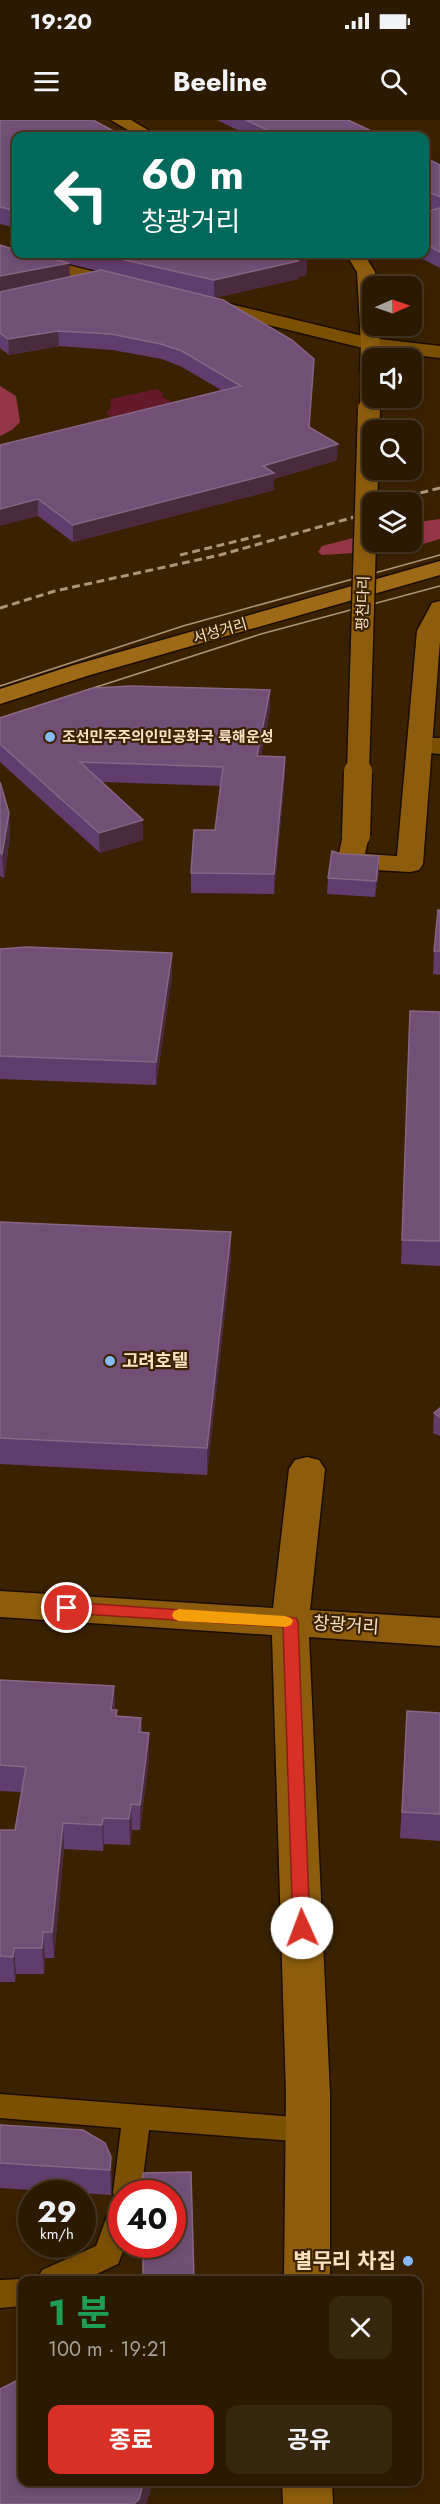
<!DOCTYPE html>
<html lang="ko">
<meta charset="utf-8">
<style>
:root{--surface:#2c1a00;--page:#38270f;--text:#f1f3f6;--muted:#a6a199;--line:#483822;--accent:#d93025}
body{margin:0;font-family:Jost,"Noto Sans KR",sans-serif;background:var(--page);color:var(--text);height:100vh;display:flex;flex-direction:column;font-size:22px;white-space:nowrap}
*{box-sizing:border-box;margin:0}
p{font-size:20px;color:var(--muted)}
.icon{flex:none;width:33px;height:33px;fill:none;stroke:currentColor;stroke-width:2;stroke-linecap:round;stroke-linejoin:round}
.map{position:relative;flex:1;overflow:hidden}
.drawer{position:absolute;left:18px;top:2156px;width:404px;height:210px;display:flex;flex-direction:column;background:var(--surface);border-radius:12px;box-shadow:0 3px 9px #0003,0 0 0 2px var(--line)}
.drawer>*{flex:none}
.top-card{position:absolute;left:12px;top:12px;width:417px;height:126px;border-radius:12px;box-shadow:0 3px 9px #0003,0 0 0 2px var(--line);background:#00695c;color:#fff;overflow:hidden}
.needle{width:39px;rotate:88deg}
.controls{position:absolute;left:362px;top:156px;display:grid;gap:12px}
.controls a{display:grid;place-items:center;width:60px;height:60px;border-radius:12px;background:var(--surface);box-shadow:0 3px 9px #0003,0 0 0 2px var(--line);font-size:30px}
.speed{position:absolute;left:18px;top:2060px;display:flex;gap:12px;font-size:30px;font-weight:700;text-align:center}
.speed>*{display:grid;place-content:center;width:78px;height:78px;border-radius:50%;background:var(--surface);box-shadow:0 3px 9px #0003,0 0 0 2px var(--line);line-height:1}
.speed small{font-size:15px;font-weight:400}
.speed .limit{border:9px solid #d22;background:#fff;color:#111}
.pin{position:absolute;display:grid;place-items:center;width:51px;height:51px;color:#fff;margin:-26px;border:3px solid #fff;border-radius:50%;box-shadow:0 2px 6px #0007}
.me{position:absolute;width:66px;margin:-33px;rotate:358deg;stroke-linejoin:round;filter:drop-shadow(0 0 4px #0008)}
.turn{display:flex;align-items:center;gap:21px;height:126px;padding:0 30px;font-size:27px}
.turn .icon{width:78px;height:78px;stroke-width:2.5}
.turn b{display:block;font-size:42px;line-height:51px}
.round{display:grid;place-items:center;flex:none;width:63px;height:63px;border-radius:12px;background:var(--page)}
.summary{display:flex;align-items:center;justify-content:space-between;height:102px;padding:0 30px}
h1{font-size:36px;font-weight:700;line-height:45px;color:#1e9e55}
.cta{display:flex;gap:12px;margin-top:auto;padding:12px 30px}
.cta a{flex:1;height:69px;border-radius:12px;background:var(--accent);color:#fff;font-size:24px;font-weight:700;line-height:69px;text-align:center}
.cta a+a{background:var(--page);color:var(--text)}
.status{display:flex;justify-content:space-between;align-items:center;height:42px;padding:0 30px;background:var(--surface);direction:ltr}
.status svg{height:16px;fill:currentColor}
header{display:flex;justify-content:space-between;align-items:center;height:78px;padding:0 30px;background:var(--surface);font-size:27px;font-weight:700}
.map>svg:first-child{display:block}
.green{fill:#651a2a}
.forest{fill:#953647}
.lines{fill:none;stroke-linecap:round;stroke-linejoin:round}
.lane-casing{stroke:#1b0d00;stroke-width:3}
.street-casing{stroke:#1b0d00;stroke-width:3}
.secondary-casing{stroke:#1b0d00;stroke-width:3}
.primary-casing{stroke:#1b0d00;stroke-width:3}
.lane{fill:#7c5002;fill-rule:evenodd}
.street{fill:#7c5002;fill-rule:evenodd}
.secondary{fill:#8d5d0d;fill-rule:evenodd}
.primary{fill:#9f6a18;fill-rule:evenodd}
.tram{stroke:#ae9575;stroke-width:1.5}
.rail{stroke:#ae9575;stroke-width:3;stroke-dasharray:8 4.5;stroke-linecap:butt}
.secondary-bridge-far2-casing{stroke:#1b0d00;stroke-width:20;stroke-linecap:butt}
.secondary-bridge-far1-casing{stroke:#1b0d00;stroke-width:25;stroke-linecap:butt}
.secondary-bridge-casing{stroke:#1b0d00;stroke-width:31;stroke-linecap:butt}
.secondary-bridge-far2{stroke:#8d5d0d;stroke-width:18}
.secondary-bridge-far1{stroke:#8d5d0d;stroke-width:22}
.secondary-bridge{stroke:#8d5d0d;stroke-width:28}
.wall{fill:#613d6e;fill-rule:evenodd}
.shaded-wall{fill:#4a2b3e}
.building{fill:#714f77;stroke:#866683;stroke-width:1.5}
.route{fill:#d93025;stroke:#8d1f18;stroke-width:1.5}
.slow{fill:#f59e0b}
.poi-dot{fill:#84bcfb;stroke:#3a2200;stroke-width:2}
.labels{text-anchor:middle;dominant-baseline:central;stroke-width:4.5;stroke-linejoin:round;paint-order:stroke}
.far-street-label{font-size:15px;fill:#fae1c2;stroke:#3a2200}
.far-poi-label{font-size:15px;font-weight:bold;fill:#fae1c2;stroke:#3a2200;text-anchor:start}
.poi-label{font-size:18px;font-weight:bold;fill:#fae1c2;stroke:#3a2200;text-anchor:start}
.street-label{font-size:18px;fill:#fae1c2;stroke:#3a2200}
.near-poi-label{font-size:21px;font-weight:bold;fill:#fae1c2;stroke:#3a2200;text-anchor:end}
</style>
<div class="status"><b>19:20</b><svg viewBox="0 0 49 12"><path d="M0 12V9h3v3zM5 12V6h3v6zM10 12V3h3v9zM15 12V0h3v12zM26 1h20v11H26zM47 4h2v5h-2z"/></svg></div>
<header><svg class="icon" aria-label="menu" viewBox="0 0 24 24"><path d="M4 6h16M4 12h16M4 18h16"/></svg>Beeline<svg class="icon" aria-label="search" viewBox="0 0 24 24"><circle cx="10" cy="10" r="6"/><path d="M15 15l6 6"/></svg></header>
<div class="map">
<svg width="440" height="2384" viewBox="0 0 440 2384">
<rect width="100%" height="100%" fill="#3a2200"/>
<path class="green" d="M157 269 164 274 161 276 184 289 118 303 106 293 111 288 110 279Z"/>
<path class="forest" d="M0 266 16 276 20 302 12 310 0 316Z
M440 399V419L403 430 322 435 318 432 322 426 372 413V422H411V403Z"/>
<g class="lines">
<defs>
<path id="lane" d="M0 1974 307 1998 317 2001 321 2010 317 2019 307 2022 149 2010 141 2073H122V2124H126L118 2144 84 2160H37L42 2150 96 2126 112 2082 116 2080 113 2073 121 2008 0 1998Z
M22 2159V2186L0 2188V2160Z"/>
<path id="street" d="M0 128 132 161 134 165 132 169 125 171 0 138Z
M201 177 371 218 440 226V238L371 230 194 187 192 183 194 179Z
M420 618H440V634L411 631 407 626 411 621Z"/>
<path id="secondary" d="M111 0H131L158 16H138Z
M346 134H364L375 152 376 166H372V206H379L380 238H372V256L363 255 360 251 361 224 357 152Z
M440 481V521L423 744 419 750 410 752 341 748 337 742 343 715 347 709 356 707 365 709 369 715 365 734 397 736 417 511 432 483Z
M307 1337 319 1340 325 1349 310 1490 440 1498V1526L309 1517 330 1974V2160H284L286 1974 272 1515 0 1497V1471L273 1488 289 1349 295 1340Z
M282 2361H332L333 2384H283Z"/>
<path id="primary" d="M440 441V455L90 555 0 584V569L74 545Z"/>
</defs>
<use href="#lane" class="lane-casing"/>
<use href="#street" class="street-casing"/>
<use href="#secondary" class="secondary-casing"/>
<use href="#primary" class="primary-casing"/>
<use href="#lane" class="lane"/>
<use href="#street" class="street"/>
<use href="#secondary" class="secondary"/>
<use href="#primary" class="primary"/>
<path class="tram" d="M0 566 183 506 440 435
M0 598 261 514 440 466"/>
<path class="rail" d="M384 382 440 368
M180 435 262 415
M0 488 55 471 220 435 372 392"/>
<defs>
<path id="secondary-bridge-far2" d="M369 291 370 251"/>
<path id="secondary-bridge-far1" d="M358 653 369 289"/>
<path id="secondary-bridge" d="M356 715 358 652"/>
</defs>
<use href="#secondary-bridge-far2" class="secondary-bridge-far2-casing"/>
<use href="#secondary-bridge-far1" class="secondary-bridge-far1-casing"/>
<use href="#secondary-bridge" class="secondary-bridge-casing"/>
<use href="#secondary-bridge-far2" class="secondary-bridge-far2"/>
<use href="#secondary-bridge-far1" class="secondary-bridge-far1"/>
<use href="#secondary-bridge" class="secondary-bridge"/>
</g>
<path class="wall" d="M0 0 121 15 16 16V108L0 104Z
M217 0H348L382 16H250Z
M424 37 440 45V148L413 134H424V92L434 90 424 85Z
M16 114V134H299L307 138 306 155 298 157V159L214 178 313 255 309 308 337 340 274 359V370L73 422 38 396 0 325 221 270 182 247 162 239 112 230 59 226 9 235 0 228V172L16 130ZM69 144 98 151 70 157Z
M270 570V590L261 636 285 656 274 774 191 773V753L215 710 221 666 102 662 143 700V720L100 733 0 642V598Z
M0 662 9 693 10 717 4 758 0 756Z
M341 734 379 752 375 777 327 774 328 758Z
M440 790V855L433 854 434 831Z
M0 829 172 833V856L156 965 0 959Z
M440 892V1146L401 1144 409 915Z
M0 1102 231 1112V1138L207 1355 0 1344Z
M440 1288V1316L433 1313 434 1293Z
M0 1560 114 1566 115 1590H117V1597L141 1598 142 1612 149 1613V1638L140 1710H132L130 1725 104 1724 103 1731 64 1729 54 1838H45L44 1854H16L15 1862H0V1710H15L21 1672 0 1671Z
M407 1591 440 1593V1721L400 1718Z
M0 2005 111 2037V2075L0 2068Z"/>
<path class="shaded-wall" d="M307 138 306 155 298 157V159L214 178V160Z
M69 143 70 158 0 172V156Z
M58 211 59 226 9 235 8 219Z
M338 324 337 340 274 359V370L73 422V405L263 346Z
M38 379V396L0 406V389Z
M270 570V590L257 655V636Z
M285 637V656L274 774V754Z
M9 693 10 717 4 758 2 734Z
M143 700V720L100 733 99 713Z
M379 736V752L375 777 376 761Z
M172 833V856L156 965V942Z
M231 1112V1138L207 1355V1328Z
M114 1566 115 1592 111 1590Z
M149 1613V1638L140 1710V1685Z
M131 1684 132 1710 130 1725 129 1699Z
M103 1698 104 1724 103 1731 102 1705Z
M63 1703 64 1729 54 1838 52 1812Z
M43 1812 45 1838 44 1854 42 1828Z
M14 1828 16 1854 15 1862 13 1837Z
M111 2037 112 2062 111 2075 110 2050Z
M144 2361H150L151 2370 146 2384H134Z"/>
<path class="building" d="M0 0H93L121 15H124L127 16H16V91L0 87Z
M246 0H348L382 16H280Z
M424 37 440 45V77L424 70Z
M440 88V132L424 123V92Z
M0 125 16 130V134H32L69 143 0 156Z
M98 134H299L307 138 296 140 298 141 214 160Z
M101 150 223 180 292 220 314 239 309 307 338 324 263 346 274 353 73 405 38 379 0 389V325L241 266 182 231 161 224 111 214 58 211 8 219 0 213V172Z
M131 566 270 570 257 636 285 637 274 754 191 753 194 710H215L223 647 80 642 143 700 99 713 0 624V598L93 568Z
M0 662 9 693 2 734 0 732Z
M332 731 341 734 379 736 376 761 328 758Z
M438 790H440V831H434Z
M27 827 172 833 156 942 0 936V829Z
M410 891 440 892V1121L402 1120Z
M0 1102 231 1112 207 1328 0 1318Z
M440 1288V1297L434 1293Z
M0 1560 114 1566 111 1590H117L116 1596 141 1598 139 1612 149 1613 140 1685 131 1684 129 1699 103 1698 102 1705 63 1703 52 1812H43L42 1828H14L13 1837 0 1836V1710H15L26 1647 0 1645Z
M407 1591 440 1593V1694L402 1692Z
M0 2005 83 2010 105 2023 111 2037 110 2050 0 2043Z
M191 2052 194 2160H143V2124H172V2073H143V2053Z
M22 2258V2361H144L139 2379 134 2384H0V2269Z"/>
<path class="route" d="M67 1482 296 1498 298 1502 310 1808 308 1813 302 1815 296 1813 293 1808 283 1507 67 1493 61 1492 59 1488 61 1484Z"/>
<path class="slow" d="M179 1489 285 1496 291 1498 293 1501 291 1505 285 1507 179 1501 174 1499 172 1495 174 1491Z"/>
<g class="poi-dot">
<circle cx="50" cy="617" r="6"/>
<circle cx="110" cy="1241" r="6"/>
<circle cx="408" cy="2141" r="6"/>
</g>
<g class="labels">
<g class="far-street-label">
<text transform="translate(363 483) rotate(-88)">평천다리</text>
<text transform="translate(220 511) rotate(-16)">서성거리</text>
</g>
<g class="far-poi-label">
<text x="62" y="617">조선민주주의인민공화국 륙해운성</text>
</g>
<g class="poi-label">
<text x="122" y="1241">고려호텔</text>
</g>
<g class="street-label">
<text transform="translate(346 1505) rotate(4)">창광거리</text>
</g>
<g class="near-poi-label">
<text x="396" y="2141">별무리 차집</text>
</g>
</g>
</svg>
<div class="controls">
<a><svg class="needle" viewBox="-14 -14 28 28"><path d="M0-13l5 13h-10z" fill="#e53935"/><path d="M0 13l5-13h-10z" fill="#a6a199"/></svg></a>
<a><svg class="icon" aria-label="sound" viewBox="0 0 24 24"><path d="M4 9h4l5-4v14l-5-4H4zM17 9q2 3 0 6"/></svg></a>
<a><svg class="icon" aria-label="search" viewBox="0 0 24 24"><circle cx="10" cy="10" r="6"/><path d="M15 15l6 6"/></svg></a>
<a><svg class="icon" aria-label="layers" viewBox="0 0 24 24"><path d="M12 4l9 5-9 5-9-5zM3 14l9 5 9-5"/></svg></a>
</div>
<div class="speed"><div>29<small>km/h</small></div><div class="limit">40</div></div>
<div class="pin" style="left:67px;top:1488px;background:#d93025"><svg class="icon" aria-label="arrive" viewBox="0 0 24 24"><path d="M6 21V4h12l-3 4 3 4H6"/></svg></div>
<svg class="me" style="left:302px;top:1808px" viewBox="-20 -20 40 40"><circle r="19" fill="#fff"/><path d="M0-13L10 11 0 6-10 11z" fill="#d93025"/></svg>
<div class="top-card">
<div class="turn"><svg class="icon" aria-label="left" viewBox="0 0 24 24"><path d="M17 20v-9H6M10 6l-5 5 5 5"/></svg><div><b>60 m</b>창광거리</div></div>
</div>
<section class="drawer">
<div class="summary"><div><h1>1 분</h1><p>100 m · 19:21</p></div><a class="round"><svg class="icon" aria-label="close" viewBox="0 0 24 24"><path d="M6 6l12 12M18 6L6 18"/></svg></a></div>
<div class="cta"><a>종료</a><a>공유</a></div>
</section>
</div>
